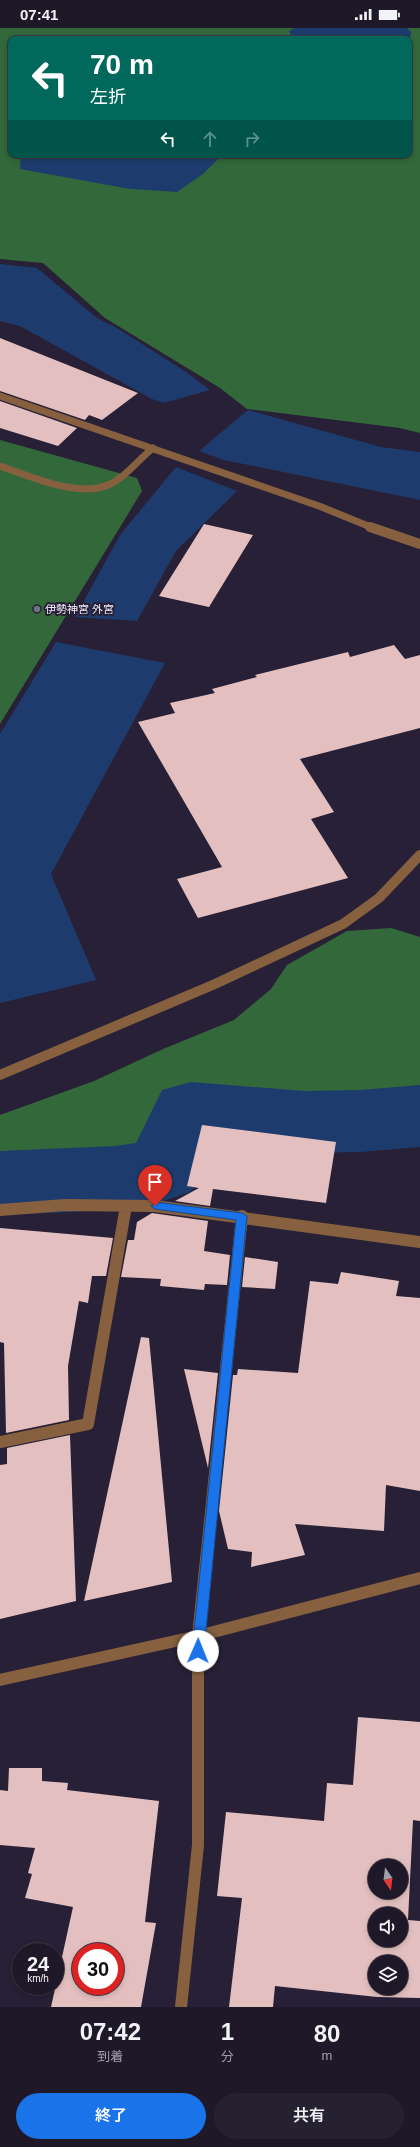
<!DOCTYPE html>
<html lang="ja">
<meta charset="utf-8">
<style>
:root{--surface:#1e1828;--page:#262130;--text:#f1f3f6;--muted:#a1a0a8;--line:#3c3745;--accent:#1a73e8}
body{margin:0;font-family:Arial,"Noto Sans JP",sans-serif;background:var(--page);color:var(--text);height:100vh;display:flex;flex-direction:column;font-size:15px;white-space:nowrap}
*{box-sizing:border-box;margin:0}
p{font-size:13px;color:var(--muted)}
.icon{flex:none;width:22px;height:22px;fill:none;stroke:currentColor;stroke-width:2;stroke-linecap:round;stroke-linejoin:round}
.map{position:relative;height:1979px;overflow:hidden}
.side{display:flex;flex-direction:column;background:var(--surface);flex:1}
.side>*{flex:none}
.top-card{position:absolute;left:8px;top:8px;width:404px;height:122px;border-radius:8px;box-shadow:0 2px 6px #0003,0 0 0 1px var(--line);background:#00695c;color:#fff;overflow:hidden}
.needle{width:26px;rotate:166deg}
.controls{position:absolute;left:368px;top:1831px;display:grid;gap:8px}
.controls a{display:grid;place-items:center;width:40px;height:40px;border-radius:50%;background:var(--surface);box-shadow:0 2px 6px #0003,0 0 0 1px var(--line);font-size:20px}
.speed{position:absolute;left:12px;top:1915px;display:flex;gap:8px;font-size:20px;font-weight:700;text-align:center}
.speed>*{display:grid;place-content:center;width:52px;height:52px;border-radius:50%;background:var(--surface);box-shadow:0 2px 6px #0003,0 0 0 1px var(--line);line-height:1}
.speed small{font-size:10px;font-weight:400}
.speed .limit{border:6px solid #d22;background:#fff;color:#111}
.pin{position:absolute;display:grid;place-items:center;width:34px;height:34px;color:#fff;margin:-41px -17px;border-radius:50% 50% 50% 0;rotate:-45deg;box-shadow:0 0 4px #0007}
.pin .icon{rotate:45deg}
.me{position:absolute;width:44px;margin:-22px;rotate:1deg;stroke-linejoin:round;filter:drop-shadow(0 0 3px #0008)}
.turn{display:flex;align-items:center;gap:14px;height:84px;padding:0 16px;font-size:18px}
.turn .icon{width:52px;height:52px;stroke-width:2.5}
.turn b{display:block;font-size:28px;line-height:34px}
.lanes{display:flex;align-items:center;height:38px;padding:0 16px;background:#0003;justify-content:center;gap:20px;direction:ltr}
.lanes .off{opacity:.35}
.eta{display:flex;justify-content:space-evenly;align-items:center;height:68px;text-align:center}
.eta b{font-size:24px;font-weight:600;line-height:28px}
.primary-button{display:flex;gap:8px;margin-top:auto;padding:8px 16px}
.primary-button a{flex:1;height:46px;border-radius:24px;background:var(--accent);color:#fff;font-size:16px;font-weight:600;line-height:46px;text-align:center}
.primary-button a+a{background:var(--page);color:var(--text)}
.status{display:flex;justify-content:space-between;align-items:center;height:28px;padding:0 20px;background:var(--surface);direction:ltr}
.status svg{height:11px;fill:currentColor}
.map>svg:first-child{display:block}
.forest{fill:#33683a;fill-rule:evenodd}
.water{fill:#1d3c6d}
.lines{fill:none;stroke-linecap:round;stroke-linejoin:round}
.river{fill:#1d3c6d;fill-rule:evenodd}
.building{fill:#e3c0bf;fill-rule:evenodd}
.service-far1{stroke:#87613f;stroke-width:7}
.service{stroke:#87613f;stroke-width:10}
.minor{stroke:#87613f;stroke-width:12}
.tertiary{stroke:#87613f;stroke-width:12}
.route{fill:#1a73e8;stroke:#114b97}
.worship-dot{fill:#6b7280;stroke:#282036;stroke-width:1.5}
.labels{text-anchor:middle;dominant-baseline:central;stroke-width:4;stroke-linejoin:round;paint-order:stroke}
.poi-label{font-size:11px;fill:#f2edfc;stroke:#282036;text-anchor:start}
</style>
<div class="status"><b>07:41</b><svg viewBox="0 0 49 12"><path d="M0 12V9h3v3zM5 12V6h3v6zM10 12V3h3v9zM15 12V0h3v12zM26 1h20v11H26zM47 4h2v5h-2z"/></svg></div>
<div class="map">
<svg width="420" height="1979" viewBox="0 0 420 1979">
<rect width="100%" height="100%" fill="#282036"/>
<path class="forest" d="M0 0H420V405L400 400 247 381 220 360 105 290 43 235 0 231ZM11 11H409V127H11Z
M0 412 137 450 142 463 0 696Z
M391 900 420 909V1081L251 1083 183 1076 160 1127 148 1134 56 1143 0 1145V1087L94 1053 163 1021 234 992 271 961 287 937 347 903Z"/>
<path class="water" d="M294 0H407L411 4 409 17V11H292L289 3Z
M21 127H222L203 146 177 164 130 161 20 141Z
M0 236 37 240 97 290 117 300 186 344 210 362 164 375 152 371 20 298 0 293Z
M248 382 381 419 420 424V472L224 432 199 423Z
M176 439 237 463 176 523 137 593 75 589 120 507Z
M56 614 165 635 51 846 96 952 0 975V706Z"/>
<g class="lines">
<path class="river" d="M191 1054 305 1063 360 1062 420 1057V1119L360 1124 305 1125 219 1117 201 1152 190 1164 160 1174 115 1182 0 1187V1123L115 1118 136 1115 162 1062Z"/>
</g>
<path class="building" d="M0 310 138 365 102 392 89 387 85 392 0 363Z
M0 373 77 400 58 418 0 400Z
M204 496 253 507 209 579 159 568Z
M394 617 405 631 420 627V700L300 731 334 784 311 791 348 850 198 890 177 851 222 839 138 694 175 685 170 675 215 665 212 661 257 649 255 647 348 624 350 629Z
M202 1097 336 1114 326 1175 213 1161 210 1178 175 1173 199 1160 187 1158Z
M152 1185 208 1193 204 1223 230 1227 227 1257 205 1256 204 1262 160 1258 161 1251 121 1249 128 1212H134L137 1194Z
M0 1200 113 1210 106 1248H92L88 1275 79 1273 68 1338 69 1392 6 1405 4 1315 0 1314Z
M245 1229 278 1234 275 1261 242 1259Z
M341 1244 399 1253 396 1268 420 1270V1463L386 1457 384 1503 295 1496 305 1527 251 1539 252 1524 228 1521 219 1483 233 1347H237L238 1341 298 1345 310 1253 338 1256Z
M141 1309 149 1310 172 1554 84 1573Z
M184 1341 218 1345 208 1440Z
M70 1407 76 1573 0 1591V1437L7 1436V1420Z
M358 1689 420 1694V1793L413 1792 408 1892 420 1893V1970L377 1969 275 1958 273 1979H229L242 1870 217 1868 226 1784 324 1793 327 1755 353 1757ZM375 1838H401V1864H375ZM375 1886H401V1912H375ZM375 1934H401V1960H375Z
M9 1740H42V1753L68 1755 67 1762 159 1773 145 1894 156 1895 141 1979H51L73 1879 25 1870 32 1846 28 1845 35 1820 0 1817V1762L8 1763ZM81 1924H115V1958H81Z"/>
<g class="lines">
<path class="service-far1" d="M0 368 319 478 373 500
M0 438C30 448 77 470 108 457 125 450 139 431 153 420"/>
<path class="service" d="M370 499 420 516
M0 1047 215 956 343 896 379 870 420 827"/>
<path class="minor" d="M0 1182 65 1177 155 1178 420 1214
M0 1414 88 1396 126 1178
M181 1979 198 1817V1608L242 1188"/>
<path class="tertiary" d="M0 1652 198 1608 420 1550"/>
</g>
<path class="route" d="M155 1174 242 1185 247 1188 204 1623 202 1627 198 1628 194 1627 192 1623 236 1192 155 1181 151 1178Z"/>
<circle class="worship-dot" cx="37" cy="581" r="4"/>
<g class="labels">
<g class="poi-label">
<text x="45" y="581">伊勢神宮 外宮</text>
</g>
</g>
</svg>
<div class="controls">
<a><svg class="needle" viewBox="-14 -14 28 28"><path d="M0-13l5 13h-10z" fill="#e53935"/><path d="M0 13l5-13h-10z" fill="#a1a0a8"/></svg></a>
<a><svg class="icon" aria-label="sound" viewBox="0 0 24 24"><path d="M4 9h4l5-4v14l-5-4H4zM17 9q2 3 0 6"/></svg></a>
<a><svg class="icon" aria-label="layers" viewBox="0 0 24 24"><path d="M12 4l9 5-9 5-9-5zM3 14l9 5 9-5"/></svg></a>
</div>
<div class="speed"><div>24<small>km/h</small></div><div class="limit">30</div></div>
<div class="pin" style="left:155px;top:1178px;background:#d93025"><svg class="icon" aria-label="arrive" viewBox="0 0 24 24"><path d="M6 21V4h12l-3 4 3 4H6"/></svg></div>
<svg class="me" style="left:198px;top:1623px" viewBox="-20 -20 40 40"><circle r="19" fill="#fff"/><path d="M0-13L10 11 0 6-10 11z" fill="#1a73e8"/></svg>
<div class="top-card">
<div class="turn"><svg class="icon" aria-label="left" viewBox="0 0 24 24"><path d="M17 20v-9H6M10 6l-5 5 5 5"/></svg><div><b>70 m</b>左折</div></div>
<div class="lanes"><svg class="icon" aria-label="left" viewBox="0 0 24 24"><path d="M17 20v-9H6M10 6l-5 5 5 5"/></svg><svg class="icon off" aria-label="ahead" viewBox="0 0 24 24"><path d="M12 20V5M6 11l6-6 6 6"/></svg><svg class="icon off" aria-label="right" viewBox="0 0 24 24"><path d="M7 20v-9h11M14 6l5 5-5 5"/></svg></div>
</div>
</div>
<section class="side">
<div class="eta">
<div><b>07:42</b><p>到着</p></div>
<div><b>1</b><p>分</p></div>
<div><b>80</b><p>m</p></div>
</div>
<div class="primary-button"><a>終了</a><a>共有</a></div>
</section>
